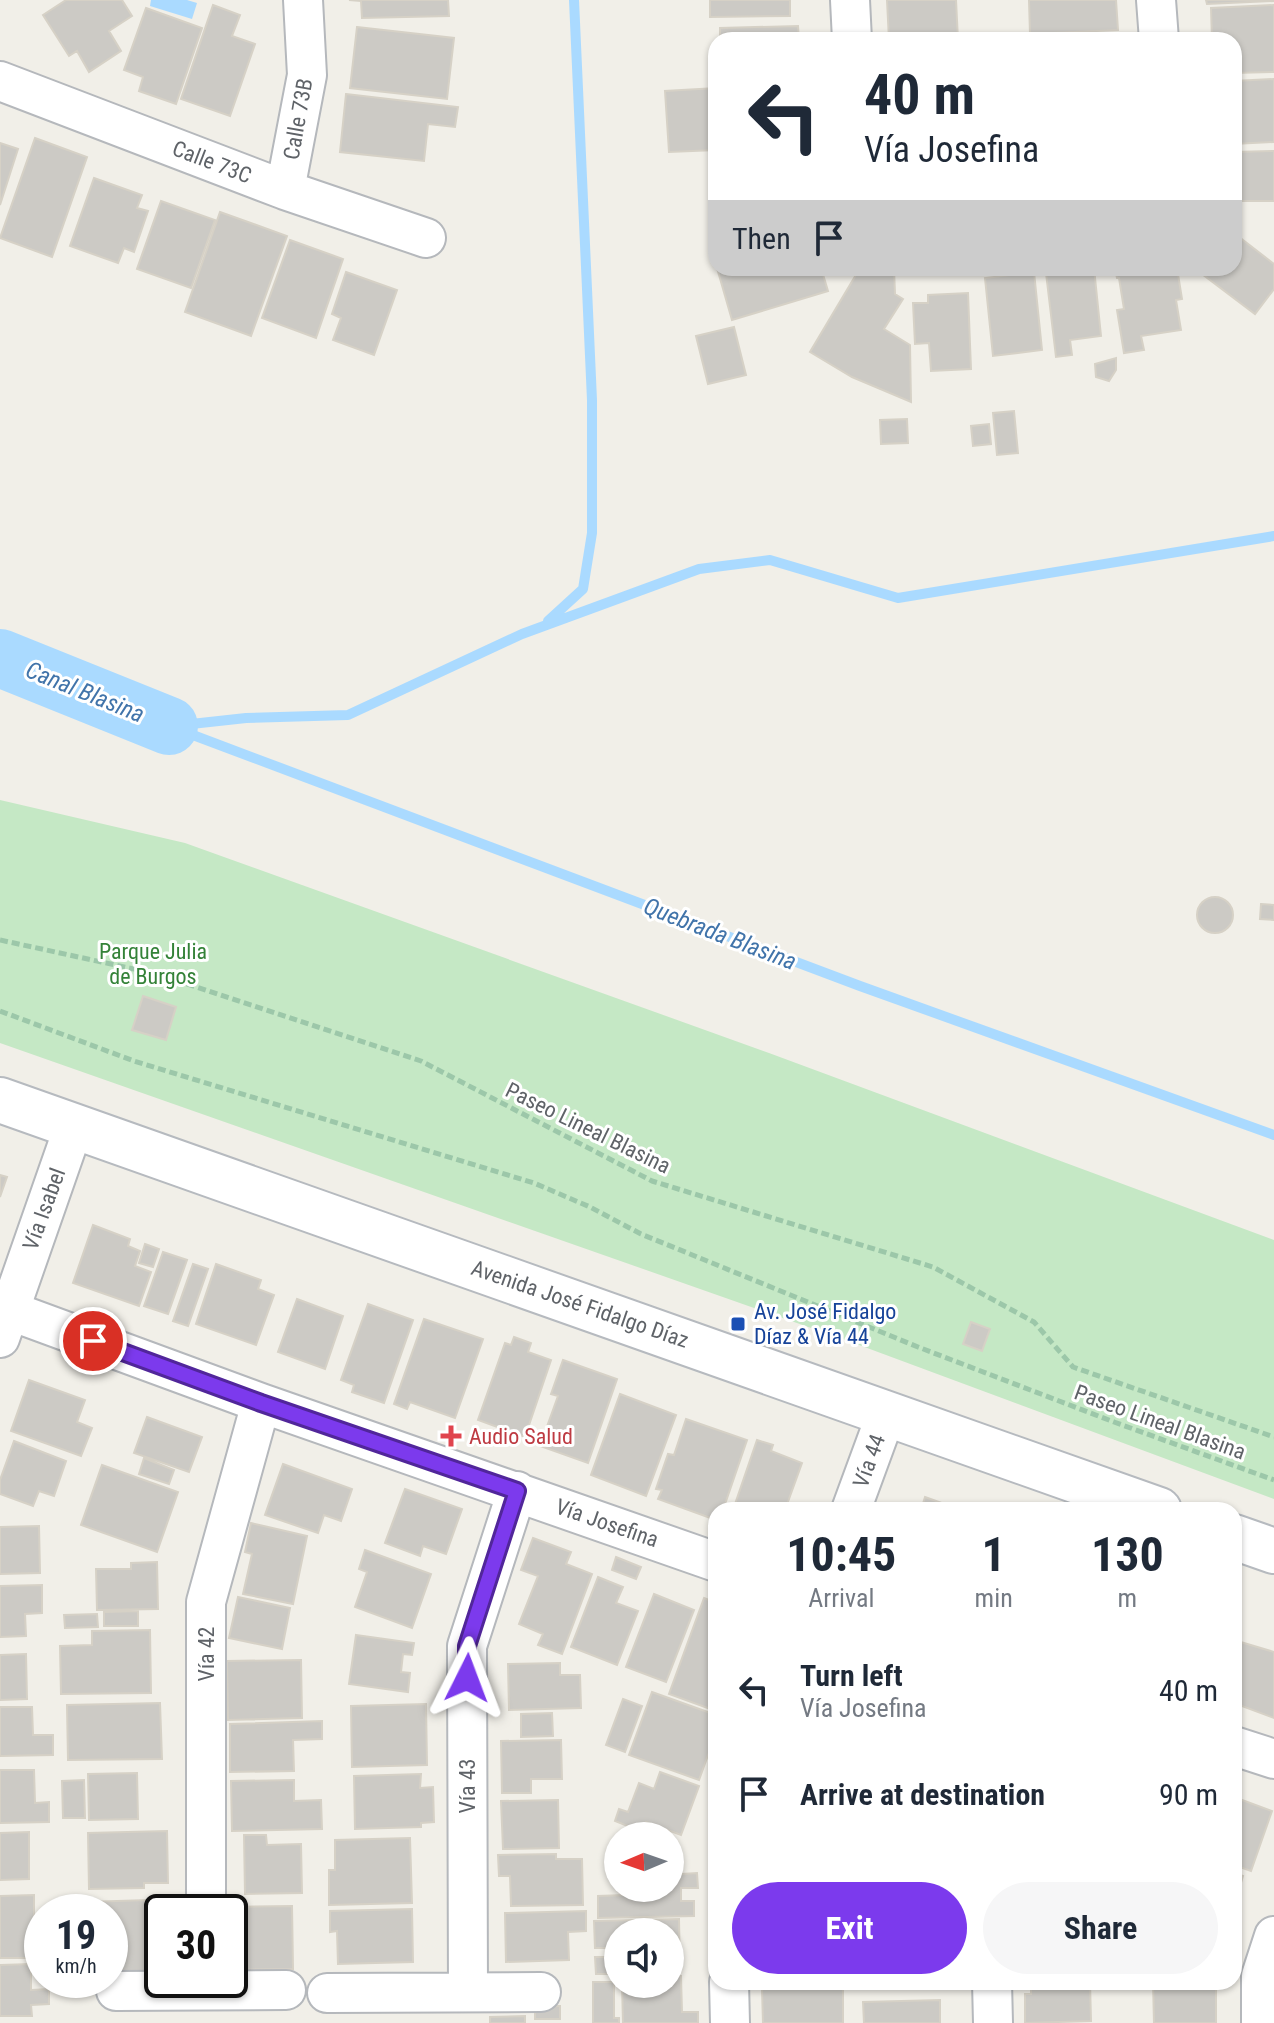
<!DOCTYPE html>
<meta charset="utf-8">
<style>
:root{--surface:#fff;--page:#f6f6f7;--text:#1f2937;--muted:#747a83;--accent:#7c3aed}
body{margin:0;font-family:"Roboto Condensed",sans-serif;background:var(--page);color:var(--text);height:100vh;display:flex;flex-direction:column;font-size:30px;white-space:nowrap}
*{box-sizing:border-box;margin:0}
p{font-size:26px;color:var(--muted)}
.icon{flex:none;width:44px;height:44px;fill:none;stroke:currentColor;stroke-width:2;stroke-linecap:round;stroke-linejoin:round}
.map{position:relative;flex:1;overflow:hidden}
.sheet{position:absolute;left:708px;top:1502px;width:534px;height:488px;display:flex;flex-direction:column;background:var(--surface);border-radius:24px;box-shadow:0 2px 6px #0004}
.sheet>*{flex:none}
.guide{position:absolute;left:708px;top:32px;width:534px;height:244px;border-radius:24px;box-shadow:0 2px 6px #0004;background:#fff;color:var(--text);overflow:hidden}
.needle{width:52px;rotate:268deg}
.controls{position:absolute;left:604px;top:1822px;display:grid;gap:16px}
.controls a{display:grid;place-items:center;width:80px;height:80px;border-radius:50%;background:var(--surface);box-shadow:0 2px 6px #0004;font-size:40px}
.speed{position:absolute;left:24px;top:1894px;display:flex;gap:16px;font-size:40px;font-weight:700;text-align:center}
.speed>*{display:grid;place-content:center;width:104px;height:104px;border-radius:50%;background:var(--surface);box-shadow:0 2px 6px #0004;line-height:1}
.speed small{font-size:20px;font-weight:400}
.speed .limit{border:4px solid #111;border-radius:12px;background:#fff;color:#111}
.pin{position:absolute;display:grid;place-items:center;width:68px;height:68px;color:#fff;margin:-34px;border:4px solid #fff;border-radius:50%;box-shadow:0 2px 8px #0007}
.me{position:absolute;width:88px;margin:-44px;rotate:3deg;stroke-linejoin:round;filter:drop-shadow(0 0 6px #0008)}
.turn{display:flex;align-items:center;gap:28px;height:168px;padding:0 24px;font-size:36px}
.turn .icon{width:104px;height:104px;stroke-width:2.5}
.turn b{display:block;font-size:56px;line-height:68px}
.then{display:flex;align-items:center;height:76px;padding:0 24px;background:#0003;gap:16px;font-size:30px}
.eta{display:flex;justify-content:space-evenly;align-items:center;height:136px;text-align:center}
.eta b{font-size:48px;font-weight:700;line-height:56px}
.action{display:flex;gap:16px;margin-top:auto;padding:16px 24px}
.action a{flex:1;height:92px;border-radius:48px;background:var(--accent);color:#fff;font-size:32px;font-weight:700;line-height:92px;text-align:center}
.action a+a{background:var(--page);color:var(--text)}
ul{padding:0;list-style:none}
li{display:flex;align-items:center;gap:24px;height:104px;padding:0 24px}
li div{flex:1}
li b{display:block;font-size:30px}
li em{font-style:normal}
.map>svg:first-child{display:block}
.green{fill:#c5e8c5}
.water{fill:#aadaff}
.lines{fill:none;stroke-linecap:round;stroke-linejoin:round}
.stream{stroke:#aadaff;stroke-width:10}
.river{stroke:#aadaff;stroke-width:58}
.building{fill:#cccac5;stroke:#d6d1c6;stroke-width:2}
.street-casing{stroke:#b5b8bc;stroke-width:42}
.secondary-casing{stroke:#b6babf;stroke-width:48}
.path{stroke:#9cc7a9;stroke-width:5;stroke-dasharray:8 4;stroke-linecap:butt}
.street{stroke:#fff;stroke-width:38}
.secondary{stroke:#fff;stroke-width:44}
.route-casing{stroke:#51269a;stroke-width:20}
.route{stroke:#7c3aed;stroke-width:14}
.transit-dot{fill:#1a4fb4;stroke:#fff;stroke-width:3}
.health-dot{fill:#e0444e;stroke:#fff;stroke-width:3}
.labels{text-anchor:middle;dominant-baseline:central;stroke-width:6;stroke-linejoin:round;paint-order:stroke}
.street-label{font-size:22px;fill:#5f6368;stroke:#fff}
.park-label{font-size:22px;fill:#348238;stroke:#fff}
.transit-label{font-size:22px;fill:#164399;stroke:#fff;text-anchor:start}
.health-label{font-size:22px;fill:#be3a42;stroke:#fff;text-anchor:start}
.water-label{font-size:24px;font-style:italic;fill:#4174aa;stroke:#fff}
</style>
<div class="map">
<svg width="1274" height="2023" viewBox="0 0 1274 2023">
<rect width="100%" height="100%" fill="#f1efe8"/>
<path class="green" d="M0 800 185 843 769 1053 1274 1240V1499L851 1342 0 1043Z"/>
<path class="water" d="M151 0H187L197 3 192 19 150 6Z"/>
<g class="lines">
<path class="stream" d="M548 621 583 589 592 533V400L574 0
M169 726 860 986 1274 1135
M173 726 246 718 348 715 522 634 699 569 770 560 898 598 1274 536"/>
<path class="river" d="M0 658 169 726"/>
</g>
<path class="building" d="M66 0H122L132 16 109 31 121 51 89 72 77 51 69 56 43 15Z
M448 0 449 16 362 18 361 1 349 0Z
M710 0H790V16L710 17Z
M887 0H956L958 40H889Z
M1029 0H1116L1118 30 1030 34Z
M1206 0H1274V1L1207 4Z
M213 5 240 15 232 36 255 44 230 116 181 99Z
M1274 5V72L1234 73V40H1212L1211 8Z
M146 8 202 28 176 104 139 91 143 77 124 70Z
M798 26 799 40H720V28Z
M357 27 454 38 447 99 350 88Z
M1274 79V142L1234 144V81Z
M716 88V150L669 152 665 91Z
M346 94 458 107 455 127 428 124 424 161 340 152Z
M35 138 87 157 52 257 0 238Z
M0 143 18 149 0 205Z
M1274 151V201H1234V152Z
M94 178 142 195 137 208 148 211 134 252 124 248 118 263 70 246Z
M161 201 215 220 191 288 137 269Z
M220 212 287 236 251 336 185 312Z
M1234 233 1274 264V289L1255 314 1194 268H1234Z
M290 240 343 259 316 338 262 318Z
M717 268H831L822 271 828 291 732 320Z
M860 268H894L895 294 903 299 884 329 910 345 911 402 852 377 810 352Z
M1094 268 1101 336 1070 340 1072 355 1056 357 1046 273Z
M1115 268H1177L1182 299 1176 300 1181 330 1141 336 1144 350 1124 353 1117 310 1124 309 1119 278H1117Z
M346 272 397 290 374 355 333 340 341 318 332 314Z
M1034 272 1042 350 993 356 985 278Z
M968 293 971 369 931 371 929 343 915 344 913 303H928V295Z
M734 327 746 375 708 384 696 336Z
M1116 358V370L1109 381 1096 377 1095 364Z
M1014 411 1018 453 997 455 993 413Z
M907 419 908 443 881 444 880 420Z
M989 424 991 444 973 446 971 426Z
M1197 915a18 18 0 1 1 36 0a18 18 0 1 1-36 0Z
M1261 904 1274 905V920L1260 919Z
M143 996 176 1007 166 1040 132 1030Z
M0 1175 7 1177 0 1197Z
M93 1225 130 1239 128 1246 140 1251 135 1266 151 1272 139 1306 73 1283Z
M145 1244 159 1249 153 1267 139 1263Z
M163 1252 187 1260 168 1314 144 1306Z
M193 1264 208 1269 188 1326 173 1321Z
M216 1264 261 1280 258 1289 274 1295 256 1345 196 1324Z
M297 1299 343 1316 325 1369 278 1352Z
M368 1304 413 1320 384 1403 352 1392 354 1385 341 1380Z
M424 1319 483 1339 455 1418 410 1402 407 1409 394 1404Z
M971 1322 990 1329 982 1351 963 1344Z
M514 1337 531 1343 528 1352 551 1360 525 1437 478 1420 505 1343 511 1345Z
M563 1360 617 1379 588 1463 540 1446 558 1396 551 1394Z
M29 1380 85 1400 77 1422 92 1428 81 1456 11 1431Z
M620 1394 676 1415 646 1496 591 1475Z
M147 1417 202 1437 189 1472 134 1453Z
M686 1419 747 1440 723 1510H716V1520L658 1499 662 1490 656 1489 668 1454 674 1455Z
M757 1440 773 1445 771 1451 802 1463 785 1510H733Z
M14 1441 66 1461 54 1496 39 1491 33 1506 0 1494V1480Z
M144 1458 174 1470 169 1484 139 1474Z
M283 1464 352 1489 341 1521 324 1515 318 1533 265 1515Z
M102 1465 178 1492 157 1552 81 1525Z
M405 1489 462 1509 446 1554 423 1546 420 1556 385 1543Z
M925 1497 961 1510H921Z
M251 1523 307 1536 293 1604 243 1594 252 1554 245 1552Z
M39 1526 40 1573 0 1574V1527Z
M533 1538 571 1552 566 1564 592 1574 562 1654 538 1645 543 1634 519 1624 538 1576 521 1570Z
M365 1550 431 1574 412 1628 355 1607 367 1572 359 1569Z
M616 1557 641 1567 636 1579 612 1570Z
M157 1562 158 1609 97 1610 96 1569H131V1563Z
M598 1577 623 1587 616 1603 638 1611 617 1665 571 1647Z
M42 1585V1613L25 1614 26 1636 0 1637V1586Z
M654 1594 694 1610 666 1682 626 1667Z
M238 1597 290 1608 282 1649 229 1638Z
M704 1598 716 1603V1711L669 1694Z
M138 1611V1626H104V1612Z
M97 1614 98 1627 65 1628 64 1615Z
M150 1630 151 1693 61 1694 60 1646 92 1645V1631Z
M356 1635 414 1643 412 1655 403 1654 401 1672 410 1673 408 1692 349 1684Z
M1234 1640 1274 1652V1718L1234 1703Z
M26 1654 27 1699 0 1700V1655Z
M301 1660 302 1718 228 1720 227 1661Z
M560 1663V1675H580L581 1708 509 1710 508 1664Z
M652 1692 716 1715V1733L699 1780 629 1755Z
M623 1699 642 1706 625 1752 606 1745Z
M160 1703 162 1759 68 1760 67 1705Z
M426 1704 427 1765 352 1767 351 1706Z
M0 1707H32L33 1735H53V1755L0 1756Z
M552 1713 553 1736 521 1737V1714Z
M322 1721V1739L293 1740 294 1771 230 1772V1724Z
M561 1740 562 1779H531V1793H502L501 1741Z
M0 1770H34L35 1803 49 1802V1822L0 1823Z
M660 1772 699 1786 681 1835 646 1822 642 1832 615 1821 619 1809 628 1812 639 1783 654 1789Z
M137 1773 138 1819 89 1820 88 1774Z
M421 1774 420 1788 433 1787 434 1822 421 1823V1827L355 1829 354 1776Z
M84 1780 85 1818H63L62 1781Z
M294 1780V1801L321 1800 322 1829 232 1831 231 1781Z
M1234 1797 1272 1811 1251 1871 1234 1865Z
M558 1800 559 1848 503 1849 501 1801Z
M167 1831 168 1883H144V1888L89 1889 88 1833Z
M29 1832V1879L0 1880V1833Z
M244 1835H266L267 1845 301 1844 302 1893 245 1894Z
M410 1838 412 1903 329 1905V1870H335V1840Z
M670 1852 680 1854 681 1874 697 1873 698 1888H681V1901H694V1916L598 1918V1896L626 1895V1888H670Z
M556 1854V1859H582L583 1905 511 1906 510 1876H499L498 1855Z
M1234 1873 1243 1876 1234 1907Z
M34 1895V1915H42V1958H0V1896Z
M148 1900V1934H154L155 1972 110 1973V1912H86V1902Z
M72 1901H82L83 1912H72Z
M292 1906 293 1969 230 1970V1912H226V1907Z
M412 1909 413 1962 338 1964 337 1931 330 1932V1911Z
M586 1911V1931L568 1932 569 1960 506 1962 505 1913Z
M679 1919 680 1972H670V1932H618V1948H595L594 1921Z
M595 1957H614L615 1974H596Z
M31 1964V1990L49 1989V2004L31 2005 32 2016H0V1965Z
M670 1976H681L682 2012H698V2023H623L622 1984H670Z
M593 1982H614V2018H619V2023H593Z
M871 1982H940V1987L872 1989Z
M1031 1982H1090L1091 2021 1025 2023V1994H1031Z
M1153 1982H1216V2023H1154Z
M843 1988V2023H763L762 1989Z
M940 2000V2023H864L863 2002Z
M535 2006H560V2019H535Z
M525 2016V2023H490V2017Z"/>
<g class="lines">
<defs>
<path id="street" d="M850 0 852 40
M1156 0 1159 40
M0 81 285 190 426 238
M285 190 307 75 303 0
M0 1307 261 1403 716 1562
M0 1338 74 1126
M851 1510 887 1412
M1234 1746 1274 1759
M206 1912V1602L261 1403
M729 1982 730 2023
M992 1982 993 2023
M116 1991 286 1990
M468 1992 467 1646 517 1491
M327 1993 541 1992
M1261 2023V1976L1274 1936"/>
<path id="secondary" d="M0 1100 1159 1510
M1234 1537 1274 1551"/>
</defs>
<use href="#street" class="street-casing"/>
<use href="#secondary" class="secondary-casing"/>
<path class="path" d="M0 940 157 974 421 1061 652 1181 933 1267 1034 1322 1073 1367 1274 1437
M0 1011 134 1061 534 1183 590 1207 641 1234 918 1347 1114 1422 1274 1480"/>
<use href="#street" class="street"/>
<use href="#secondary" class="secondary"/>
</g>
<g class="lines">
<defs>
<path id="route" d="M93 1341 261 1403 517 1491 467 1646V1678"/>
</defs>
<use href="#route" class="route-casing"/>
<use href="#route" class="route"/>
</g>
<rect class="transit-dot" x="730" y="1316" width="16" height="16" rx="4"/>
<path class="health-dot" d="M447 1424h8v8h8v8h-8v8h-8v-8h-8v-8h8z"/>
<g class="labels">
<g class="street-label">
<text transform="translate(298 119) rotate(-80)">Calle 73B</text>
<text transform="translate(212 162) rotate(21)">Calle 73C</text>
<text transform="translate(588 1128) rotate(26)">Paseo Lineal Blasina</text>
<text transform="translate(44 1209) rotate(-70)">Vía Isabel</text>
<text transform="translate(580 1304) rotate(19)">Avenida José Fidalgo Díaz</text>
<text transform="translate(1160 1422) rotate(20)">Paseo Lineal Blasina</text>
<text transform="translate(869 1461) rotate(-70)">Vía 44</text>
<text transform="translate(607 1523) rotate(19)">Vía Josefina</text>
<text transform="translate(206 1654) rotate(-90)">Vía 42</text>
<text transform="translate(467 1786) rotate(-90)">Vía 43</text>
</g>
<g class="park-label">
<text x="153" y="951">Parque Julia<tspan x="153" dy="25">de Burgos</tspan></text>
</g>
<g class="transit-label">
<text x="754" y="1311">Av. José Fidalgo<tspan x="754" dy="25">Díaz &amp; Vía 44</tspan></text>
</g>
<g class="health-label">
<text x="469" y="1436">Audio Salud</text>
</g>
<g class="water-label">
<text transform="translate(85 692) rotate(22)">Canal Blasina</text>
<text transform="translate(720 934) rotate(21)">Quebrada Blasina</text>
</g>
</g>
</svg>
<div class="controls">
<a><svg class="needle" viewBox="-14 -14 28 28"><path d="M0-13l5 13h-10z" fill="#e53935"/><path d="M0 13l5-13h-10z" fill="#747a83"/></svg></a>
<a><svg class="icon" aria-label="sound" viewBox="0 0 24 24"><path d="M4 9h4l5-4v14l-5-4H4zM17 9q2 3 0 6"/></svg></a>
</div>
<div class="speed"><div>19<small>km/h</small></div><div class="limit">30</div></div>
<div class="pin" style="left:93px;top:1341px;background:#d93025"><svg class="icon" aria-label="arrive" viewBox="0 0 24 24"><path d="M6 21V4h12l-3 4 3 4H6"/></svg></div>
<svg class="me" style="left:467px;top:1678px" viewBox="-20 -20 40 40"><path d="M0-17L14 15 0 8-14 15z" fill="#7c3aed" stroke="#fff" stroke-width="4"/></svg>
<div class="guide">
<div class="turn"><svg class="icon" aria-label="left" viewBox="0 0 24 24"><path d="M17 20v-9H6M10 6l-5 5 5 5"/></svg><div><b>40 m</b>Vía Josefina</div></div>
<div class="then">Then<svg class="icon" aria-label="arrive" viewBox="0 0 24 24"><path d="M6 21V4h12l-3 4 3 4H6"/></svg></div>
</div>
<section class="sheet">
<div class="eta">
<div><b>10:45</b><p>Arrival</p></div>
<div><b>1</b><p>min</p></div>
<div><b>130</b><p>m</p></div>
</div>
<ul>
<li><svg class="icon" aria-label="left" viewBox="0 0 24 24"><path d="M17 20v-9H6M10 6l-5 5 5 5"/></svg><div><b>Turn left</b><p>Vía Josefina</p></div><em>40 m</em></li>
<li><svg class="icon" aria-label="arrive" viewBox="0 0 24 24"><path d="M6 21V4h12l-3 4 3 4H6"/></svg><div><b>Arrive at destination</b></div><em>90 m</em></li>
</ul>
<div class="action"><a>Exit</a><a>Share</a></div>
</section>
</div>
